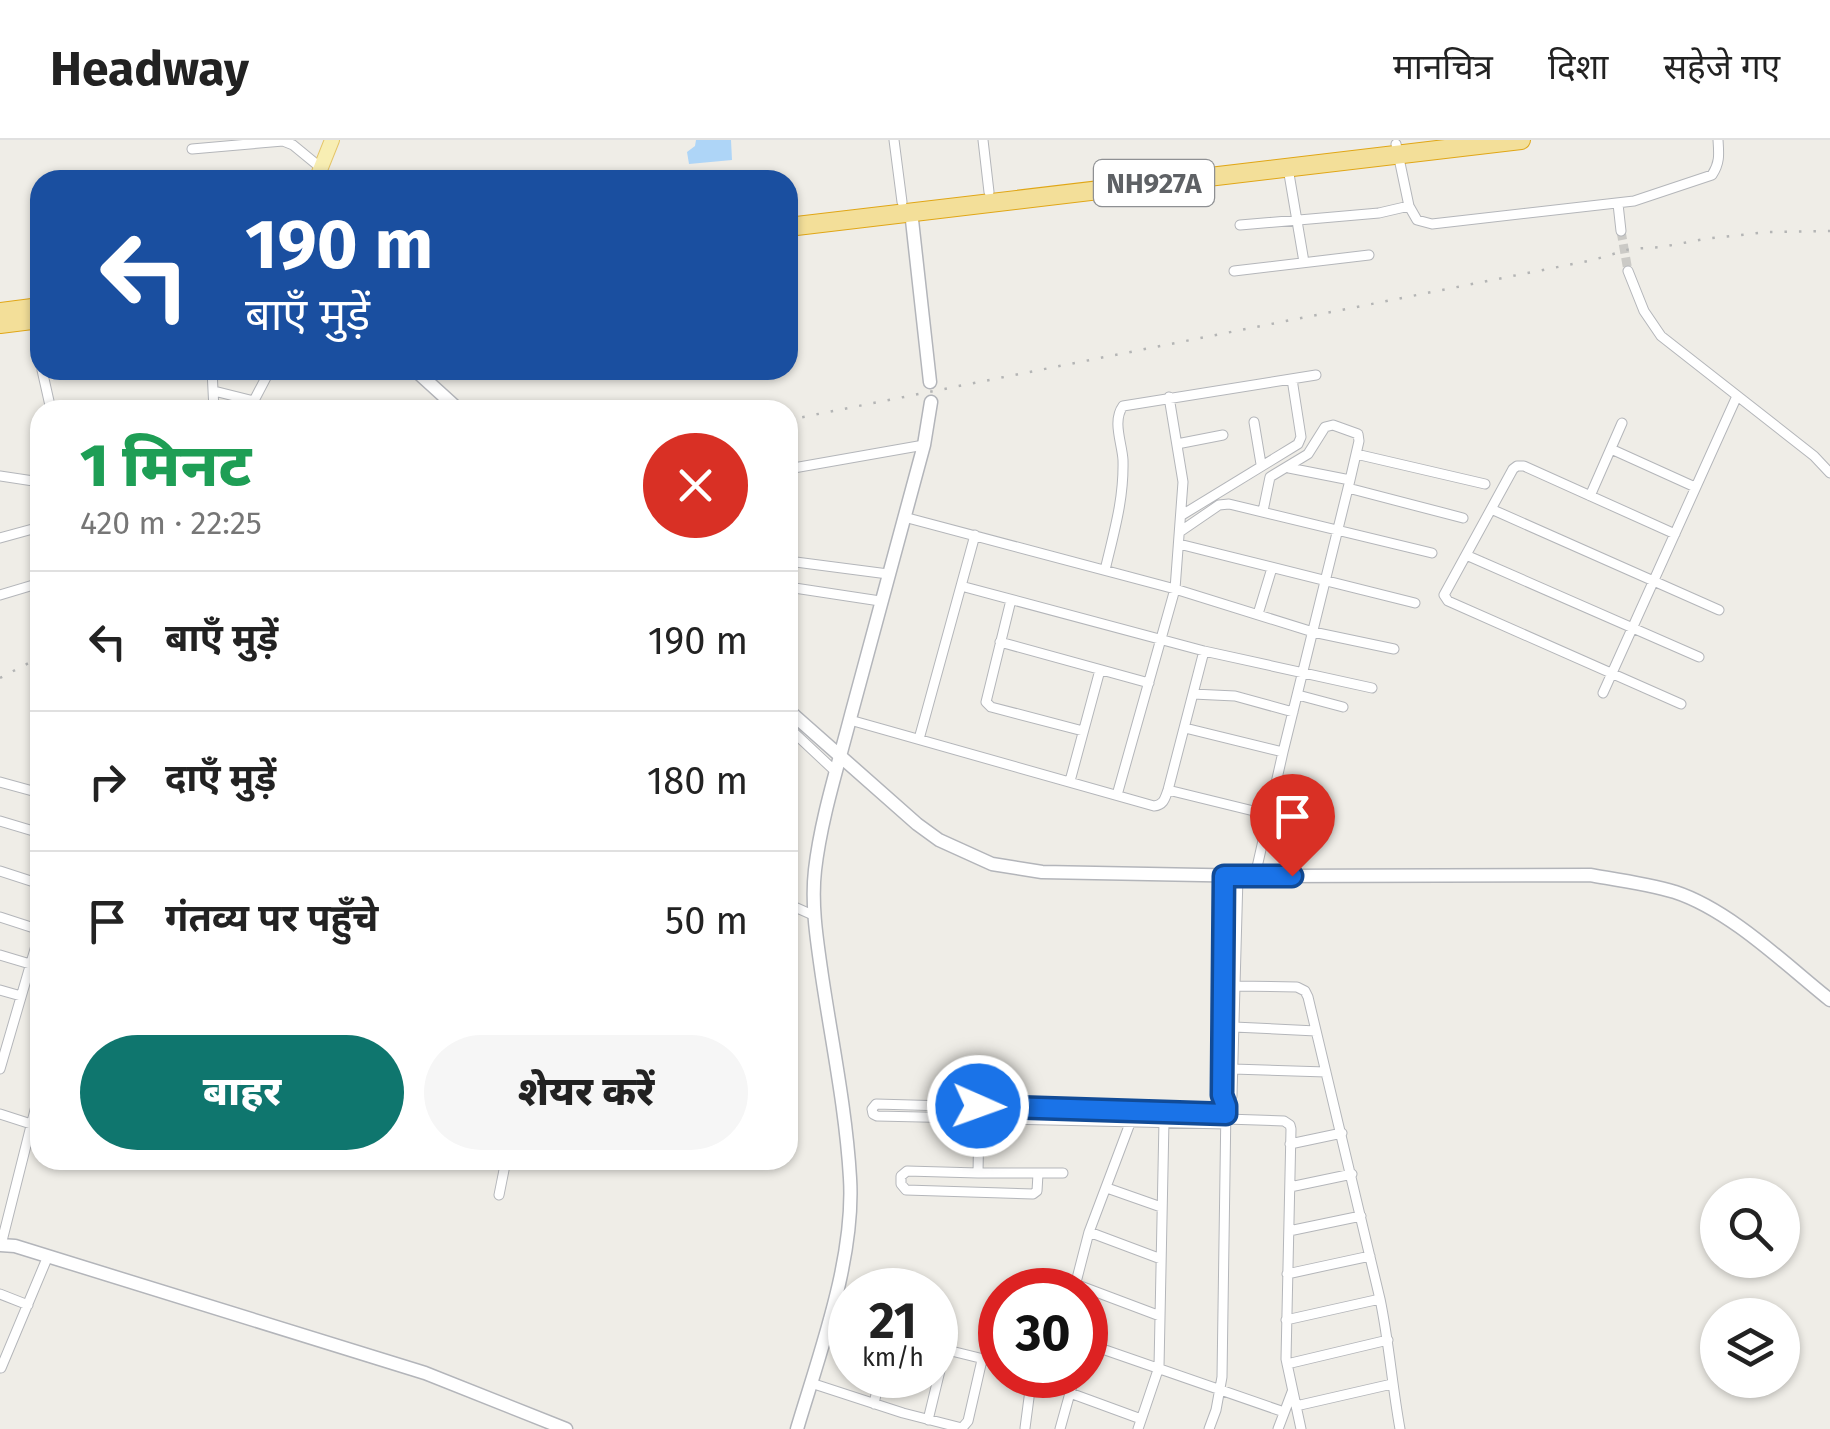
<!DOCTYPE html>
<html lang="hi">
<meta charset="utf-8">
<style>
:root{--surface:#fff;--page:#f6f6f6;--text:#222;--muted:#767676;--line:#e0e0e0;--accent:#0f766e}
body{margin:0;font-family:"Fira Sans","Noto Sans Devanagari",sans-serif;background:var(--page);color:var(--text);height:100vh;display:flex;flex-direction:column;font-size:38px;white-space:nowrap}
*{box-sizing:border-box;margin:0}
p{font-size:32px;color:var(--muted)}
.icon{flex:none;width:55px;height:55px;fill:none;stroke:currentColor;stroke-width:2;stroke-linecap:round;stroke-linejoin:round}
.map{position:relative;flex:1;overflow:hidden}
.sheet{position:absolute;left:30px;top:260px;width:768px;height:770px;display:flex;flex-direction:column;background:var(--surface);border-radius:30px;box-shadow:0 2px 8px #0004}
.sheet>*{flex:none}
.hud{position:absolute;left:30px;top:30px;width:768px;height:210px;border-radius:30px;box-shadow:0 2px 8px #0004;background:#1a4fa0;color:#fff;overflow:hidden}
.buttons{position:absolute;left:1700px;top:1038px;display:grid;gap:20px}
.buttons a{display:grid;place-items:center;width:100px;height:100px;border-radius:50%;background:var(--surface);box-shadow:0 2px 8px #0004;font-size:50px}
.speed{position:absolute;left:828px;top:1128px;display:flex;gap:20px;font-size:50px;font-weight:700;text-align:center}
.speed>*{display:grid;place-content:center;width:130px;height:130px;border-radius:50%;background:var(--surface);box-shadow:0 2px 8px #0004;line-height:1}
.speed small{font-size:25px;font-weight:400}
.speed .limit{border:15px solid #d22;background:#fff;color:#111}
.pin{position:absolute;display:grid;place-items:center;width:85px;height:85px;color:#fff;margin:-102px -42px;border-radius:50% 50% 50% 0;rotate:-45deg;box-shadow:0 0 10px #0007}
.pin .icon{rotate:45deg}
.me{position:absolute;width:110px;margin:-55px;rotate:92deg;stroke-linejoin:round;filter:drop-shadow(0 0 8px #0008)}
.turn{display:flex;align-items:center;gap:35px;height:210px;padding:0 50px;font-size:45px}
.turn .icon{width:130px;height:130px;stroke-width:2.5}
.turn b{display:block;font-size:70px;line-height:85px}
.round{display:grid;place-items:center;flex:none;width:105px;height:105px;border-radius:52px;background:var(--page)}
.summary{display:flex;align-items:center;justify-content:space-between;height:170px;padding:0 50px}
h1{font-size:60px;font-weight:800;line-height:75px;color:#1e9e55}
.cta{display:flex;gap:20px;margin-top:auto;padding:20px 50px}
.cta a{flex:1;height:115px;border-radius:60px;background:var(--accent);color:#fff;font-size:40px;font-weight:800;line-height:115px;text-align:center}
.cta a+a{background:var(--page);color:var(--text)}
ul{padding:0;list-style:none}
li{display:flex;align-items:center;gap:30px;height:140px;padding:0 50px;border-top:2px solid var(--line)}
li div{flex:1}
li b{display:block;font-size:38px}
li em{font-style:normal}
header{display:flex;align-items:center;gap:60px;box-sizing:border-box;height:140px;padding:0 50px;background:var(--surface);border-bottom:2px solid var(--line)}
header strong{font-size:48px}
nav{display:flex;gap:55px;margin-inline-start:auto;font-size:35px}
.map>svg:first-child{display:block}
.water{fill:#aed5f7}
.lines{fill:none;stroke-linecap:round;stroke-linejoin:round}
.street-tunnel{stroke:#cbcac6;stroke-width:9;stroke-dasharray:9 4.5;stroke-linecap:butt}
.street-casing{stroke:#b4b6ba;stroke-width:11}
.secondary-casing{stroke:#b3b5ba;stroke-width:15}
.primary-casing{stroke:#e5c66a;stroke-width:16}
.highway-casing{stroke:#e0a616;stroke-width:20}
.street{stroke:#fff;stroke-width:9}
.secondary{stroke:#fff;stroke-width:12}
.primary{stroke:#f8eeb3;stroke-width:14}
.highway{stroke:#f3df99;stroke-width:18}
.rail{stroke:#b4b5b5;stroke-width:2.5;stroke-dasharray:2.5 12;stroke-linecap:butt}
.route-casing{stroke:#114b97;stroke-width:25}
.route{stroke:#1a73e8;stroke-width:18}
.labels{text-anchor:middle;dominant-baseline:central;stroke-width:10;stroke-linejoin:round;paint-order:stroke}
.shield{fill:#fff;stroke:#8e9093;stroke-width:2.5}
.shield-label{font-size:28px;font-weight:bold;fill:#5e6165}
</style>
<header>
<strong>Headway</strong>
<nav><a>मानचित्र</a><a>दिशा</a><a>सहेजे गए</a></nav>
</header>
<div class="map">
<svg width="1830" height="1289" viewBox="0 0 1830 1289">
<rect width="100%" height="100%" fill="#efede7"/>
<path class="water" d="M696 0H731L732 20 689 24 687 12 695 6Z"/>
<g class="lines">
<path class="street-tunnel" d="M1621 91 1628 131"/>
<defs>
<path id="street" d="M894 0 902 62
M983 0 989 52
M1396 4 1409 66 1417 80 1432 84 1634 61 1712 35C1720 23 1719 14 1718 0
M192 9 283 1 293 5 321 28
M1288 28 1304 122
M1618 64 1621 91
M1240 85 1379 73 1409 66
M1234 131 1369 115
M1628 131 1644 171 1661 196 1814 316 1830 333
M42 230 51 270
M212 230 214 270
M214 251 254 261
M249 270 270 230
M1254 282 1261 324
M1177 304 1223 295
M1611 309 1695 347
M1356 314 1485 344
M1289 328 1350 340
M788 329 924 305
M0 336 40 342
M1348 348 1463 378
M1590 356 1622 283
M1491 369 1719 470
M1182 375 1298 304 1301 297 1292 239
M904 377 1175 449 1313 492 1394 509
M1181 391 1219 365 1229 364 1432 413
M1675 394 1524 326H1517L1513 329 1444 455 1448 461 1681 564
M0 398 40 387
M1179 404 1415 463
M1466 415 1699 517
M788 421 888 434
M1105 430C1114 392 1124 359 1123 320 1122 303 1112 281 1123 266L1316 235
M961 446 1204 511 1372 548
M788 447 880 461
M0 455 40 443
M1011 460 986 562 991 567 1083 591
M1258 474 1272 428
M1000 502 1149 543
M1603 553 1737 256
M1193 554 1235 556 1293 572
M1298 555 1343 567
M850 580 1154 666C1164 665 1165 658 1168 650L1204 511
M788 587 836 632
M1185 588 1283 612
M919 599 975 395
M1070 641 1100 530
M0 642 40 653
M1168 650 1270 675
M1117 655 1175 449 1183 342 1169 257
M0 681 40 693
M0 731 40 744
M1255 736 1283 612 1350 340 1359 301 1358 294 1333 285 1325 287 1308 314 1270 337 1263 371
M788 764 815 776
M0 777 40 790
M0 815 30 824
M1235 846 1297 847 1305 851 1308 857 1380 1159C1389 1202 1392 1245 1400 1289
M0 850 21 856
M1234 887 1316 891
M0 929 40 792
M1233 929 1326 932
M1226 965 1232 956 1238 736
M0 974 31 984
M1226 979 1284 981 1290 985 1291 989 1286 1219 1301 1289
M1226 984 877 976 873 974 872 969 876 964 1226 974
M1290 1004 1342 993
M978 1033 979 978
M1038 1034 1037 1051 1033 1054 906 1050 901 1044V1036L907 1031 978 1033H1063
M1290 1047 1352 1034
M1107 1048 1161 1067
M499 1055 506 1020
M1289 1091 1361 1076
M1089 1092 1161 1119
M1 1105 40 950
M1287 1134 1370 1116
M1075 1144 1160 1176
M1074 1150 1089 1092 1132 978
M0 1154 28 1165
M829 1179 850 1185
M1286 1180 1380 1159
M1085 1203 1284 1272
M935 1207 1000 1223
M1287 1224 1388 1200
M1 1228 48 1116
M811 1243 903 1273 962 1288 968 1281 982 1220
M1070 1253 1141 1279
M874 1264 880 1235
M1296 1266 1392 1244
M928 1280 945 1210
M1025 1288 1032 1235
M1060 1289 1075 1235
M1138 1289 1159 1227 1164 980
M1209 1289 1216 1270 1222 1237 1226 965 1222 955 1223 736
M1278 1289 1292 1252"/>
<path id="secondary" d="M911 71 930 242
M415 230 459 270
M788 570 917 684 939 700 992 724 1042 732 1255 736 1590 735C1619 740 1648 744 1675 752 1730 770 1785 824 1830 860
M0 1105 15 1106 425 1233 566 1289
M797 1289C820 1212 855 1118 850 1038 846 970 832 903 822 836 817 801 811 765 815 730 821 678 838 626 851 575 875 485 899 395 924 305L931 262"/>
<path id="primary" d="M316 40 332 0"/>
<path id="highway" d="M788 87 1521 0
M0 172 40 167
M0 184 40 179"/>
</defs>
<use href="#street" class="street-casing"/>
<use href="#secondary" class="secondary-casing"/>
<use href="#primary" class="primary-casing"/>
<use href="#highway" class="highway-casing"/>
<use href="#street" class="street"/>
<use href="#secondary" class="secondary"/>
<use href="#primary" class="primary"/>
<use href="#highway" class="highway"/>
<path class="rail" d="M788 280 1593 120 1630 109 1662 107 1704 99 1768 92 1830 91
M0 538 40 517"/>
</g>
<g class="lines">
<defs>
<path id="route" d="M978 966 1226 974V966L1222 955 1224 736H1292"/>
</defs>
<use href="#route" class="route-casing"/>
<use href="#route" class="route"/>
</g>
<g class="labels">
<rect class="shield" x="1094" y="20" width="120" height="46" rx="8"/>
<g class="shield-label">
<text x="1154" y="43">NH927A</text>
</g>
</g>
</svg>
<div class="buttons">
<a><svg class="icon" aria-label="search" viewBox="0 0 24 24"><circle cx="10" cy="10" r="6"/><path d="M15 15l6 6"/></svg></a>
<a><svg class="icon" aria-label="layers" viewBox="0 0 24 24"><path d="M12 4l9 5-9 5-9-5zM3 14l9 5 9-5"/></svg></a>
</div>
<div class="speed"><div>21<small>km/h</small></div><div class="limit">30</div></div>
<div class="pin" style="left:1292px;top:736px;background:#d93025"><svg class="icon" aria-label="arrive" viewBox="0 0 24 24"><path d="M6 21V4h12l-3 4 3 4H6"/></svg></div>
<svg class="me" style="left:978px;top:966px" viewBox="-20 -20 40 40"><circle r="17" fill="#1a73e8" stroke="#fff" stroke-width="3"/><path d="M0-11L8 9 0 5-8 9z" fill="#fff"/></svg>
<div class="hud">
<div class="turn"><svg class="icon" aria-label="left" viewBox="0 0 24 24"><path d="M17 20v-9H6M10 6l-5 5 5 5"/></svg><div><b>190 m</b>बाएँ मुड़ें</div></div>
</div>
<section class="sheet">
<div class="summary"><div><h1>1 मिनट</h1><p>420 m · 22:25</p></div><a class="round" style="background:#d93025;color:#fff"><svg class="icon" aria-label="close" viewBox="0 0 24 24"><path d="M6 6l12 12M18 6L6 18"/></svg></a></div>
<ul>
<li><svg class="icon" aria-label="left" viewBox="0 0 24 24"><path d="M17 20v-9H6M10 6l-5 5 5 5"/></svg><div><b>बाएँ मुड़ें</b></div><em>190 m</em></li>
<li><svg class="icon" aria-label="right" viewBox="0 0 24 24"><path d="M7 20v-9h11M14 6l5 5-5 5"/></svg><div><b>दाएँ मुड़ें</b></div><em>180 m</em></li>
<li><svg class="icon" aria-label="arrive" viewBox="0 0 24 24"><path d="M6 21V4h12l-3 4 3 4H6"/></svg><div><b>गंतव्य पर पहुँचे</b></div><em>50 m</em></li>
</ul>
<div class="cta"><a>बाहर</a><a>शेयर करें</a></div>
</section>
</div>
